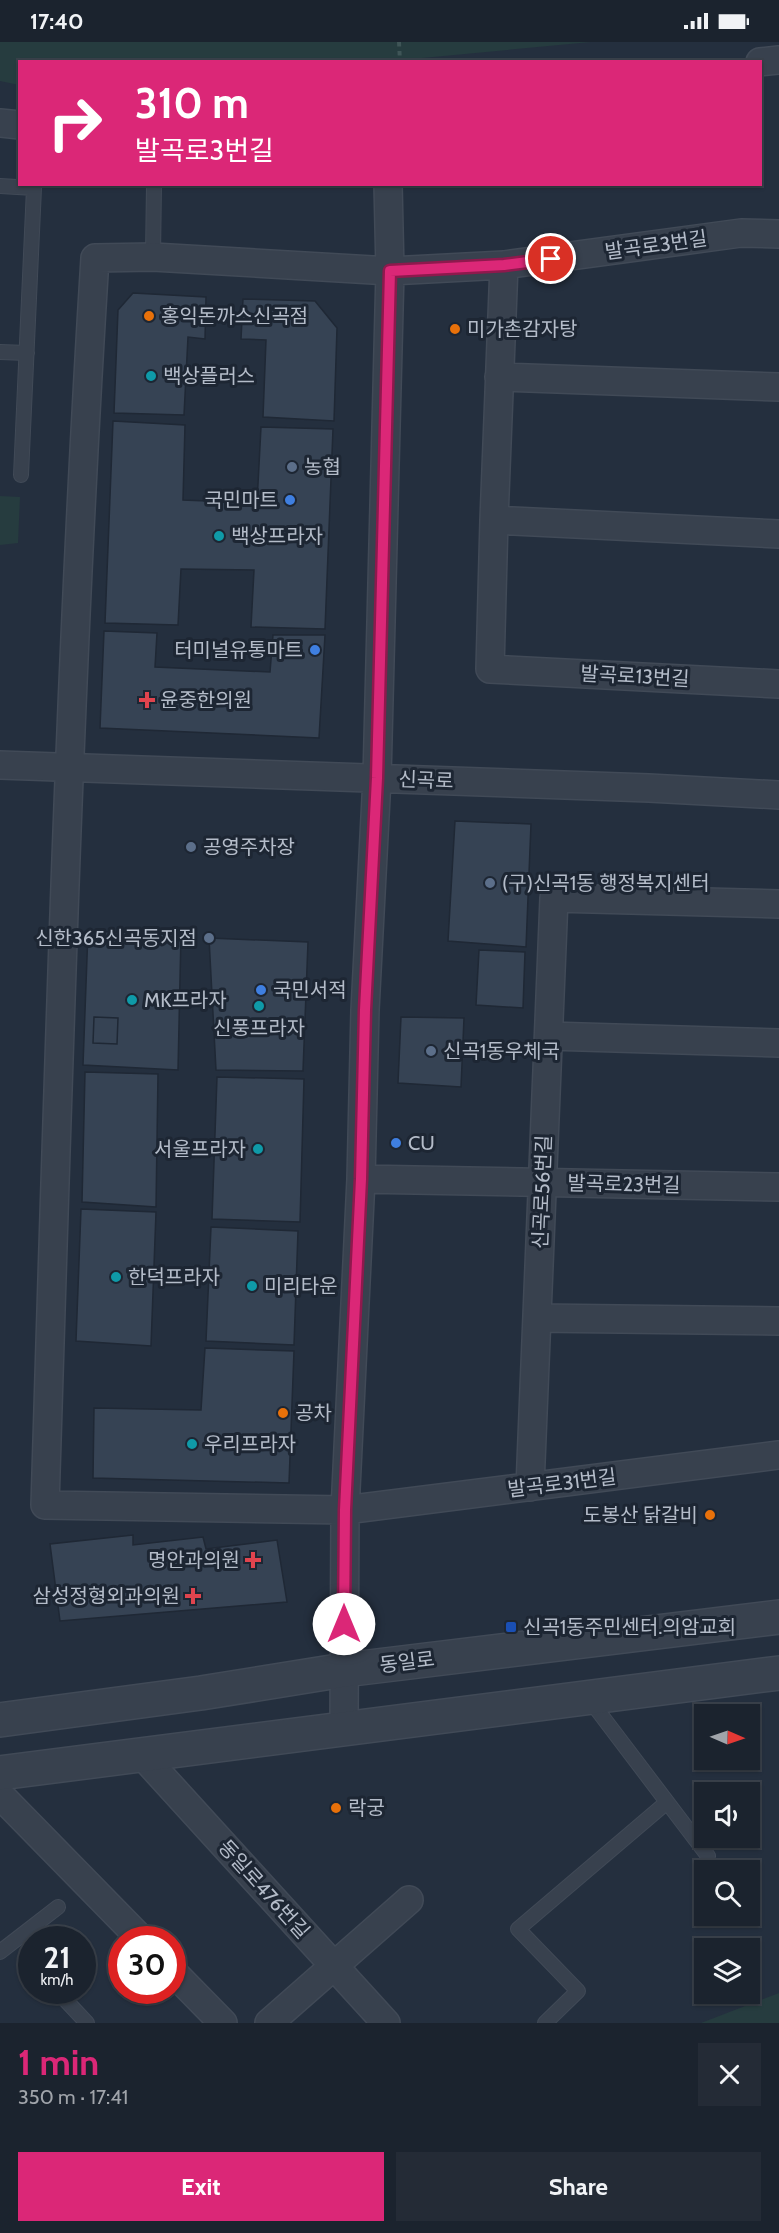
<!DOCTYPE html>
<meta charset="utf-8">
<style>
:root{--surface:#1b232e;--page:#242b36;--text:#f1f3f6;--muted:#a0a4aa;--line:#39404a;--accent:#db2777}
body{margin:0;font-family:Cabin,"Noto Sans KR",sans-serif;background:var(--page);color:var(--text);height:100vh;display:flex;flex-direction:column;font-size:22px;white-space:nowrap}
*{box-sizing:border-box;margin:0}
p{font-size:20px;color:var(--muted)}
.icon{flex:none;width:33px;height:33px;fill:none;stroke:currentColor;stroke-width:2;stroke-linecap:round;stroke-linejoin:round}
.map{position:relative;height:1981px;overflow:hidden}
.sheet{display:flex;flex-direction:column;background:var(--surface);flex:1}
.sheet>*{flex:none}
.hud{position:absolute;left:18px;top:18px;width:744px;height:126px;border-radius:0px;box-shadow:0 2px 4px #0004,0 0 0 2px var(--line);background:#db2777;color:#fff;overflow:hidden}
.needle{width:39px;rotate:92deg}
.fabs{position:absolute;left:694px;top:1662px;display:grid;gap:12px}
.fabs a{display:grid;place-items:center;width:66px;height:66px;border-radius:0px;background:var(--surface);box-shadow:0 2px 4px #0004,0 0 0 2px var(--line);font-size:30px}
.speed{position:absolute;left:18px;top:1884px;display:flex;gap:12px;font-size:30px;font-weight:700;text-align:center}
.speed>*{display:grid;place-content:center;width:78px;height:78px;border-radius:50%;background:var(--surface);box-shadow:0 2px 4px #0004,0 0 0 2px var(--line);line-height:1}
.speed small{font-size:15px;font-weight:400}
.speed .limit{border:9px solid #d22;background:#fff;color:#111}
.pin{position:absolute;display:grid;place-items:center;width:51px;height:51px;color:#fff;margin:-26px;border:3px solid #fff;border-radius:50%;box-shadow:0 2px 6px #0007}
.me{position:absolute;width:66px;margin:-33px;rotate:0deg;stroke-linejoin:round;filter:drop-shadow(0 0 4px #0008)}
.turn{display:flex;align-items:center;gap:21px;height:126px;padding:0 18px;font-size:27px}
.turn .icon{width:78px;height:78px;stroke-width:2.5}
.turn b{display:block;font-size:42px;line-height:51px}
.round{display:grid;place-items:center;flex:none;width:63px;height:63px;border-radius:0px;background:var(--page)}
.headline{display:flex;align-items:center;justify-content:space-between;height:102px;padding:0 18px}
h1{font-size:36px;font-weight:800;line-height:45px;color:var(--accent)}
.action{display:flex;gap:12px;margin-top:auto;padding:12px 18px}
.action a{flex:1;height:69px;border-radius:0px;background:var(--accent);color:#fff;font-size:24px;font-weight:800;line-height:69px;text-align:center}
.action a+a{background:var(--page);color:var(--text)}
.status{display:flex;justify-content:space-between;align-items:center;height:42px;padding:0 30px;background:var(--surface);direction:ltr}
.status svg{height:16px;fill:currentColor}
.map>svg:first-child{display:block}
.green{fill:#263c3f}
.building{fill:#364354;stroke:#1f2835;stroke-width:1.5}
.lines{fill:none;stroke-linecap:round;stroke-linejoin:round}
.service-casing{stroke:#414a57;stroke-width:16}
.minor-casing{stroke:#414a57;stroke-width:30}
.tertiary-casing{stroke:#414a57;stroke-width:36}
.path{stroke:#3f5557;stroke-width:4;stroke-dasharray:4.5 4.5;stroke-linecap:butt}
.service{stroke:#38414e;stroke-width:14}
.minor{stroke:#38414e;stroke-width:27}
.tertiary{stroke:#38414e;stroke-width:33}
.route-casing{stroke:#8e194d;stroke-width:15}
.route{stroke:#db2777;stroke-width:10}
.food-dot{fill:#e8710a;stroke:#1d2633;stroke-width:2}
.culture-dot{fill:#0f9aa8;stroke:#1d2633;stroke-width:2}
.service-dot{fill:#5c6f8a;stroke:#1d2633;stroke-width:2}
.shop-dot{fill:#3f7fe0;stroke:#1d2633;stroke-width:2}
.health-dot{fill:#e0444e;stroke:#1d2633;stroke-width:2}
.transit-dot{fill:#1a4fb4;stroke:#1d2633;stroke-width:2}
.labels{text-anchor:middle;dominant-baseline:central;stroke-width:6;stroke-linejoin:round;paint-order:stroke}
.street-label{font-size:20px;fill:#b4bcc9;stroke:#1d2633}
.poi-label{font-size:20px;fill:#b4bcc9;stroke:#1d2633;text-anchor:start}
</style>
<div class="status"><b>17:40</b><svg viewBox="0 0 49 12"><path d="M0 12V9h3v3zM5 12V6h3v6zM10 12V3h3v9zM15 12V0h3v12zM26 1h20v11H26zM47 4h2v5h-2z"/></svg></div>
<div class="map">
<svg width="779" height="1981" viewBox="0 0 779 1981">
<rect width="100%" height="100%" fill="#242f3e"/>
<path class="green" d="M0 0H591L380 20H20L19 43 0 39Z
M0 454 20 455 18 501 0 503Z
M779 1951V1981H701Z"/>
<path class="building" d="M133 251 206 255 205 297 188 295 184 373 114 371 118 268Z
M243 257 315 259 337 286 334 379 263 375 266 298 241 297Z
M113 379 185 383 183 458 257 461 261 385 333 387 325 587 251 585 254 528 181 527 178 583 105 581Z
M104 589 157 591 155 625 270 630 273 593H325L319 696 100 686Z
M455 779 531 782 526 905 448 899Z
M88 889 181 893 178 1028 83 1023Z
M209 896 308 900 303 1029 216 1028Z
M479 908 525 910 523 966 476 963Z
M94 975 118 976 117 1002 93 1001Z
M401 975 464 976 461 1045 398 1041Z
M85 1030 158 1032 156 1165 82 1160Z
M217 1035 304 1037 300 1180 212 1177Z
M81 1167 156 1170 151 1304 76 1299Z
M211 1185 298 1189 294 1303 206 1299Z
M205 1306 294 1309 289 1441 93 1436 94 1366 201 1368Z
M133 1493V1503L203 1495 206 1507 277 1498 287 1560 60 1579 50 1502Z"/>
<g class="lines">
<defs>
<path id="service" d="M0 144 34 146 21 433
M153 215 154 142
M0 310 27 311
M589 1657 708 1814
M0 1910 58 1865
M57 1949 87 1981
M545 1981 578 1949 518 1887 666 1761"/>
<path id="minor" d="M760 20 779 18
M0 81 20 83
M779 192 741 191 504 223 390 229 153 215 95 216C69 632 58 1047 45 1463L345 1468 779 1413
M504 223 494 478 490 627 779 642
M499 335 779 345
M494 478 779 492
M0 723 649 746 779 753
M549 994 779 1001
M361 1137 779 1145
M537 1276 779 1279
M530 1445 554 856 779 862
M344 1687 345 1468 361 1137 365 968 377 736 390 229 388 142
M142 1713 386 1981
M0 1753 142 1898
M172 1929 223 1981
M269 1981 409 1858"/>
<path id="tertiary" d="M0 1678 201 1651 344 1628 779 1575
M0 1731 779 1631"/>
</defs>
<use href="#service" class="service-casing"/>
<use href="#minor" class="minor-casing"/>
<use href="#tertiary" class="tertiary-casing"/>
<path class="path" d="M399 0 400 20"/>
<use href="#service" class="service"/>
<use href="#minor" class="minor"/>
<use href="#tertiary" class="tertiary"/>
</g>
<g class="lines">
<defs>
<path id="route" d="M344 1582 345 1468 361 1137 365 968 377 736 390 229 504 223 551 217"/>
</defs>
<use href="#route" class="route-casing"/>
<use href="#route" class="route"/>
</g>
<g class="food-dot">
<circle cx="149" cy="274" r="6"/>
<circle cx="455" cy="287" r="6"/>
<circle cx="283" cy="1371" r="6"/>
<circle cx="710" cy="1473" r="6"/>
<circle cx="336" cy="1766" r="6"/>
</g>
<g class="culture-dot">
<circle cx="151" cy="334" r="6"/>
<circle cx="219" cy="494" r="6"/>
<circle cx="132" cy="958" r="6"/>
<circle cx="259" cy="964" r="6"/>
<circle cx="258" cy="1107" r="6"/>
<circle cx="116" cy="1235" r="6"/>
<circle cx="252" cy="1244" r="6"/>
<circle cx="192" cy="1402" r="6"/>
</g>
<g class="service-dot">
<circle cx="292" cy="425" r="6"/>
<circle cx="191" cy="805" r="6"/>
<circle cx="490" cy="841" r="6"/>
<circle cx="209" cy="896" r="6"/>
<circle cx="431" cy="1009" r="6"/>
</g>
<g class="shop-dot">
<circle cx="290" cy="458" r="6"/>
<circle cx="315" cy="608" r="6"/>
<circle cx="261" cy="948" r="6"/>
<circle cx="396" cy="1101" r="6"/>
</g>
<g class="health-dot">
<path d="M144 649h6v6h6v6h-6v6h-6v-6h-6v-6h6z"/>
<path d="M250 1509h6v6h6v6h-6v6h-6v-6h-6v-6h6z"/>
<path d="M190 1545h6v6h6v6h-6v6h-6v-6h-6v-6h6z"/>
</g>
<rect class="transit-dot" x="505" y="1579" width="12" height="12" rx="3"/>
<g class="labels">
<g class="street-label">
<text transform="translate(656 203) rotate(-8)">발곡로3번길</text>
<text transform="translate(635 634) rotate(3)">발곡로13번길</text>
<text transform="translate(426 738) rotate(2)">신곡로</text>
<text transform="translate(624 1142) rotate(1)">발곡로23번길</text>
<text transform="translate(542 1150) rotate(-88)">신곡로56번길</text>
<text transform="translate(562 1441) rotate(-7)">발곡로31번길</text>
<text transform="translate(407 1620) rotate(-7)">동일로</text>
<text transform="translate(264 1847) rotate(48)">동일로476번길</text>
</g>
<g class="poi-label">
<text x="161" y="274">홍익돈까스신곡점</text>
<text x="467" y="287">미가촌감자탕</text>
<text x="163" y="334">백상플러스</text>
<text x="304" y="425">농협</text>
<text x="278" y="458" text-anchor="end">국민마트</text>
<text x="231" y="494">백상프라자</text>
<text x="303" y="608" text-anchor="end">터미널유통마트</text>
<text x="160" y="658">윤중한의원</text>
<text x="203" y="805">공영주차장</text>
<text x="502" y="841">(구)신곡1동 행정복지센터</text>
<text x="197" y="896" text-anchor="end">신한365신곡동지점</text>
<text x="273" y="948">국민서적</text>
<text x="144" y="958">MK프라자</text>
<text x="259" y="986" text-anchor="middle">신풍프라자</text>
<text x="443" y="1009">신곡1동우체국</text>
<text x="408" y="1101">CU</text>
<text x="246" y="1107" text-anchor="end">서울프라자</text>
<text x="128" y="1235">한덕프라자</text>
<text x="264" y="1244">미리타운</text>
<text x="295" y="1371">공차</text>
<text x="204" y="1402">우리프라자</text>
<text x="698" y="1473" text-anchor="end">도봉산 닭갈비</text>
<text x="240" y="1518" text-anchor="end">명안과의원</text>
<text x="180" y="1554" text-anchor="end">삼성정형외과의원</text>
<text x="523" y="1585">신곡1동주민센터.의암교회</text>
<text x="348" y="1766">락궁</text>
</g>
</g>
</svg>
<div class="fabs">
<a><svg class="needle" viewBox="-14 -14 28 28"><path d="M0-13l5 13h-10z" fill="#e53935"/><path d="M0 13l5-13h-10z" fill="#a0a4aa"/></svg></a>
<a><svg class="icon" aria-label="sound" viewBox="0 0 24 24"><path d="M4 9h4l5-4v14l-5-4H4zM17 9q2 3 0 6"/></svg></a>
<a><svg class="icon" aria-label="search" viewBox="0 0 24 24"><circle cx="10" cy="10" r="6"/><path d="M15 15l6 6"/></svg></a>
<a><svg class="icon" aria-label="layers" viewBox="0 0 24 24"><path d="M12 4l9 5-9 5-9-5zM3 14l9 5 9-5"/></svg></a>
</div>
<div class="speed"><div>21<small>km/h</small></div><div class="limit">30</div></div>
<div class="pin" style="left:551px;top:217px;background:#d93025"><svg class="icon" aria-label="arrive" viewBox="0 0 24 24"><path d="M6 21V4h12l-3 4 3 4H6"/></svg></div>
<svg class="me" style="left:344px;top:1582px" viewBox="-20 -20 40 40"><circle r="19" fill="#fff"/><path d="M0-13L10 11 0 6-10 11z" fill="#db2777"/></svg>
<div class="hud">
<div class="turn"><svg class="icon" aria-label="right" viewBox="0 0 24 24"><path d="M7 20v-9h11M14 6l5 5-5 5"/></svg><div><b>310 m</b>발곡로3번길</div></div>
</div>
</div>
<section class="sheet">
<div class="headline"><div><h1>1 min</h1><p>350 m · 17:41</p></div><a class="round"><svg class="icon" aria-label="close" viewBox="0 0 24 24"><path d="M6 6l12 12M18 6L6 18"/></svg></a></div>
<div class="action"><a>Exit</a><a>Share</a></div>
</section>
